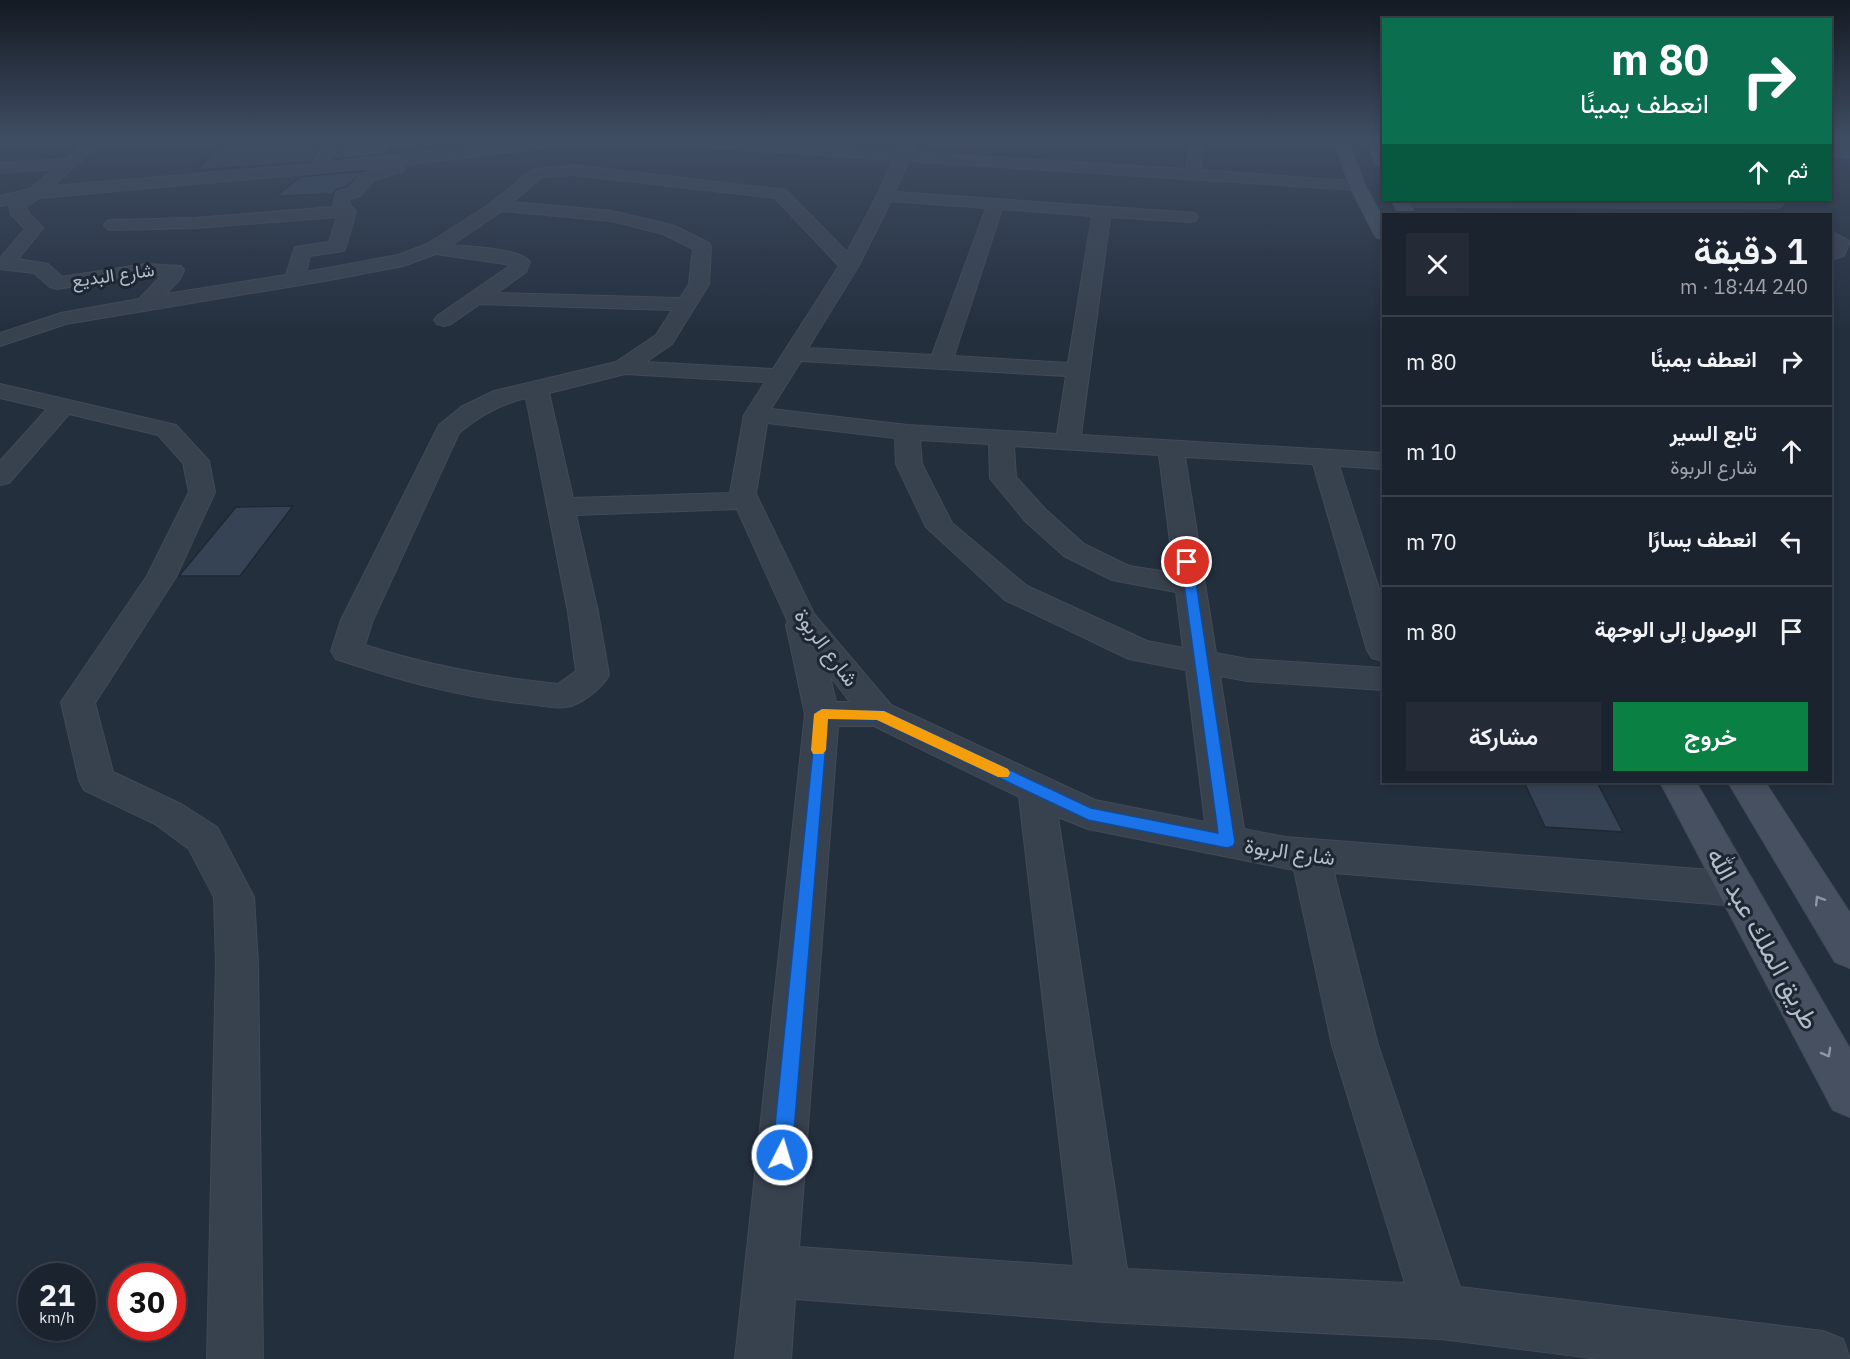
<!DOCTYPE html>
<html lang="ar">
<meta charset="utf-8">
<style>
:root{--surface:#1b232e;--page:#242b36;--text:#f1f3f6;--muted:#a0a4aa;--line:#39404a;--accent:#0b8043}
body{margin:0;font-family:"IBM Plex Sans",Vazirmatn,sans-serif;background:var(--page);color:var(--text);direction:rtl;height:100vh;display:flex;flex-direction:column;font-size:22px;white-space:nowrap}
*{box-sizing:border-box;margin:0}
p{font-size:20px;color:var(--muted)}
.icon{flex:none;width:33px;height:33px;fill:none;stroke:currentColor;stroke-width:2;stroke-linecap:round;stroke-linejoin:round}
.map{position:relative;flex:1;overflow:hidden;direction:ltr}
.drawer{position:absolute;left:1382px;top:213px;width:450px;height:570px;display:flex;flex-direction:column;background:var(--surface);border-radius:0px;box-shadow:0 3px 9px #0003,0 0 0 2px var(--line);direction:rtl}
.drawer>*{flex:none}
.banner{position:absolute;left:1382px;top:18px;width:450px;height:183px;border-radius:0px;box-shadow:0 3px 9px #0003,0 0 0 2px var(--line);direction:rtl;background:#0b6e4f;color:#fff;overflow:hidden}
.speed{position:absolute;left:18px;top:1263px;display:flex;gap:12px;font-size:30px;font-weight:700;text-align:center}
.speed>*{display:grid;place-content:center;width:78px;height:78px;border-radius:50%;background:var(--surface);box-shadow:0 3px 9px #0003,0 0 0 2px var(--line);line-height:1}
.speed small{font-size:15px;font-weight:400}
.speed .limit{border:9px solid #d22;background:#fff;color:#111}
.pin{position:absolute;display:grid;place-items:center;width:51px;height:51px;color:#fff;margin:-26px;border:3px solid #fff;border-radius:50%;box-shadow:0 2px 6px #0007}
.me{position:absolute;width:66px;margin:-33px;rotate:5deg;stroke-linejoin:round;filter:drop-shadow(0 0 4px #0008)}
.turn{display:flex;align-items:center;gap:21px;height:126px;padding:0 24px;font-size:27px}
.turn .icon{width:78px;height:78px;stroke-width:2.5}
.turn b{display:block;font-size:42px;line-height:51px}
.then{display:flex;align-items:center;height:57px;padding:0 24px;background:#0003;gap:12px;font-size:22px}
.round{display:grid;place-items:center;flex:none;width:63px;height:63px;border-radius:0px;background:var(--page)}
.overview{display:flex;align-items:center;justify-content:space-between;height:102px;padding:0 24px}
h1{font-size:36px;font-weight:600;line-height:45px}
.action{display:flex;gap:12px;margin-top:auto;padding:12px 24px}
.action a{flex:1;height:69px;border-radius:0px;background:var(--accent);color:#fff;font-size:24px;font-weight:600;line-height:69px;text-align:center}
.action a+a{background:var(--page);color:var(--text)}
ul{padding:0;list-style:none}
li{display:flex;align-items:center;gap:18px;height:90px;padding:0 24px;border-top:2px solid var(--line)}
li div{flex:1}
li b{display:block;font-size:22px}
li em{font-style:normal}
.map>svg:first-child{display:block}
.building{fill:#364354;stroke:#1f2835;stroke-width:1.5}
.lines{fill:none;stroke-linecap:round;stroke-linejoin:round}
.street-casing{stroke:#414a57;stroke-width:2}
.secondary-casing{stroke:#414a57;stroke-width:2}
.street{fill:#38414e;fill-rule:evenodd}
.secondary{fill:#465061;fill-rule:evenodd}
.oneway{stroke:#8e96a5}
.route{fill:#1a73e8;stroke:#114b97;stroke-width:1.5}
.slow{fill:#f59e0b}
.labels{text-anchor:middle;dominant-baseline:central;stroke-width:6;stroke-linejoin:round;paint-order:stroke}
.far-street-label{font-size:18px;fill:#b4bcc9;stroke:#1d2633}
.street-label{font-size:21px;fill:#b4bcc9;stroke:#1d2633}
.near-street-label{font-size:26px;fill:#b4bcc9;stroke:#1d2633}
</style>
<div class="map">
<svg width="1850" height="1359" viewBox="0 0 1850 1359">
<rect width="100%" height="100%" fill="#242f3e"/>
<path class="building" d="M225 140H325L310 162 197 170Z
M345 140 349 141 400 140 385 154 333 159Z
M364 171 347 186 335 190 333 194 276 196 301 177Z
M293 506 240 576H179L236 507Z
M1524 782H1597L1623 832 1545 827Z"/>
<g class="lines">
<defs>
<path id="street" d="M88 140H104L53 186 311 164 328 140H343L328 162 541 140H586L579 144 403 165 405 168 403 171 374 180 360 196 350 199 349 204 356 211 346 247 344 251 310 256 306 272 398 255 427 244 487 206 532 170 573 165 786 190 847 252 877 196 893 160 660 144 653 140H730L898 151 906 140H921L913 152 1186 169 1191 140H1205L1201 170 1363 182 1365 185 1357 190 908 161 895 192 1195 213 1198 217 1195 221 1189 222 1110 217 1081 435 1383 453V469L1339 466 1383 601V661L1372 658 1367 650 1313 464 1185 457 1216 653 1247 659 1383 668V690L1247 681 1220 676 1244 829 1285 837 1737 872 1751 877 1757 889 1751 901 1737 906 1334 873 1378 1045 1460 1287 1823 1331 1843 1339 1850 1359H1600L1441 1339 1104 1322 795 1299 791 1359H735L805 714 786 625 788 622 737 509 576 515 598 612 609 675C602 688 581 705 566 707 555 709 540 705 529 704 462 698 399 680 336 659L331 651 341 620 439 425 461 407 494 391 616 362 656 335 672 310 480 304 451 324 444 326 437 324 434 320 437 316 511 265 436 254 403 266 330 280 66 324 0 346V333L61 313 139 299 162 275 130 277 57 289 50 287 34 273 0 269V258L25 229 11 214 9 204 0 206V196L30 189 54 169 0 173V163L66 159ZM385 167 362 174 348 188 336 192 333 207 195 218 113 220 107 221 104 225 107 229 113 230 195 228 337 217 329 242 295 247 286 275 166 294 180 279 184 270 181 266 145 264 62 277 48 264 18 259 43 228 28 212 26 206 40 198ZM573 175 775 198 839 266 773 369 646 362 672 344 709 284 711 247 709 243 675 226 612 211 513 202 542 177ZM891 201 986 208 932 355 808 348 859 265ZM1002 209 1092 216 1068 363 954 356ZM502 211 612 221 663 234 693 249 689 284 680 298 497 293 526 272 530 262C521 248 469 247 452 245ZM801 361 1066 376 1057 434 907 425 771 409ZM625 374 765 382 744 415 730 493 573 498 549 393ZM526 398 568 612 576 671 558 684C491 677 429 666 365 645L373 620 459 433C479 416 500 404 526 398ZM767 423 895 438 896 464 926 527 1005 600 1129 659 1186 670 1205 822 1095 800 891 705 814 614 756 494ZM920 440 989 444 990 478 1025 521 1064 556 1112 580 1176 592 1183 648 1147 641 1027 586 952 523 922 464ZM1014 446 1159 455 1174 573 1129 566 1084 544 1045 509 1016 477ZM830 676 850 702H836ZM838 726H874L1019 797 1074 1266 799 1247ZM1058 817 1088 829 1294 870 1332 1045 1405 1283 1127 1269Z
M1830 146 1850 147V157L1830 156Z
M1393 200H1781L1784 203 1781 207 1775 208 1400 207 1394 206 1392 202Z
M1830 231 1850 241 1844 256 1830 260 1832 245Z
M0 384 176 425 209 461 215 492 176 577 95 703 113 772 181 804 217 827 254 897 258 963 263 1359H207L216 963 214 897 189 849 155 824 84 790 79 780 61 702 147 576 189 492 183 463 158 435 69 414 9 483 0 485V461L47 409 0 398Z"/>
<path id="secondary" d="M1334 140H1348L1365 185 1383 218V239L1377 238 1374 234 1349 185Z
M1367 140H1381L1383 169 1375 164Z
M1391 200H1407L1416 214H1399Z
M1660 782H1696L1850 1049V1117L1833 1110Z
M1728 782H1765L1850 913V968L1835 962Z"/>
</defs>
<use href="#street" class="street-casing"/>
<use href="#secondary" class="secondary-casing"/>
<use href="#street" class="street"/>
<use href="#secondary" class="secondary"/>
</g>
<defs><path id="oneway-chevron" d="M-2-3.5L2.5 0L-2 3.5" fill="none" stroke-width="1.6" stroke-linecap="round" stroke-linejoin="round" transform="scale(1.5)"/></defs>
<g class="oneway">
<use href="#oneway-chevron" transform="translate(1819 900) rotate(-122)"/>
<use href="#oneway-chevron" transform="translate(1827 1053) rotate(61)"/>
</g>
<linearGradient id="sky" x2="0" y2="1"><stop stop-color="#141a22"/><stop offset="0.42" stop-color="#3f4d63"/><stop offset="1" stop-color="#3f4d63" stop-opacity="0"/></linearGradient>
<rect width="1850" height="330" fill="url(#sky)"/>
<path class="route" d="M1187 558 1193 562 1235 842 1233 846 1227 848 1088 820 877 720 828 719 792 1155 789 1162 782 1165 774 1162 772 1155 817 710 884 711 1091 808 1218 833 1181 562Z"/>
<path class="slow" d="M822 709 884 711 1008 769 1010 773 1008 777H998L877 720 828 719 826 750 823 754H813L811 750 814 714Z"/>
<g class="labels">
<g class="far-street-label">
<text transform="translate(113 275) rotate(-8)">شارع البديع</text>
</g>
<g class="street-label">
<text transform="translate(827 647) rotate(53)">شارع الربوة</text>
<text transform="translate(1290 851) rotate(8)">شارع الربوة</text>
</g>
<g class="near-street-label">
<text transform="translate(1764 938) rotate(61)">طريق الملك عبد الله</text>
</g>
</g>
</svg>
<div class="speed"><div>21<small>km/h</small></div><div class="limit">30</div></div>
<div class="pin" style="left:1187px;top:562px;background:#d93025"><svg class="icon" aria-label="arrive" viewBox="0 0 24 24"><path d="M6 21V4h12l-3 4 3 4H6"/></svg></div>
<svg class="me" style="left:782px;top:1155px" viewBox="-20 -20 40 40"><circle r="17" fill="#1a73e8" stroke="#fff" stroke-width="3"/><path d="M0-11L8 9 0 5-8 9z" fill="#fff"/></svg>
<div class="banner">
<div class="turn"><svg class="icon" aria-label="right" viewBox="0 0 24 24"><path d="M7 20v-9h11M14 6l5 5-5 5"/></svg><div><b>80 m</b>انعطف يمينًا</div></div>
<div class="then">ثم<svg class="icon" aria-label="ahead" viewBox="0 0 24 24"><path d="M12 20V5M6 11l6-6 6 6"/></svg></div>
</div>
<section class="drawer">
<div class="overview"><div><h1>1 دقيقة</h1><p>240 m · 18:44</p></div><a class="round"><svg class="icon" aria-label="close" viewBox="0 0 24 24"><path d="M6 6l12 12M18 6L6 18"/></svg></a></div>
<ul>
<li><svg class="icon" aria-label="right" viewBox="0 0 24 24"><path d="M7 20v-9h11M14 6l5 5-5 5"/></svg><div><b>انعطف يمينًا</b></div><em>80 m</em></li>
<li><svg class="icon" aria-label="ahead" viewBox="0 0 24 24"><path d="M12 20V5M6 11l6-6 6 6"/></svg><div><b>تابع السير</b><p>شارع الربوة</p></div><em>10 m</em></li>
<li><svg class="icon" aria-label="left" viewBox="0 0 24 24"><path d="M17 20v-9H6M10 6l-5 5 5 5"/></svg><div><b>انعطف يسارًا</b></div><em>70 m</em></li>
<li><svg class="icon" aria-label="arrive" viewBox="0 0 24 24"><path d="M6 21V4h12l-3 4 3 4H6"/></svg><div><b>الوصول إلى الوجهة</b></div><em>80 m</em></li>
</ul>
<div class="action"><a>خروج</a><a>مشاركة</a></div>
</section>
</div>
